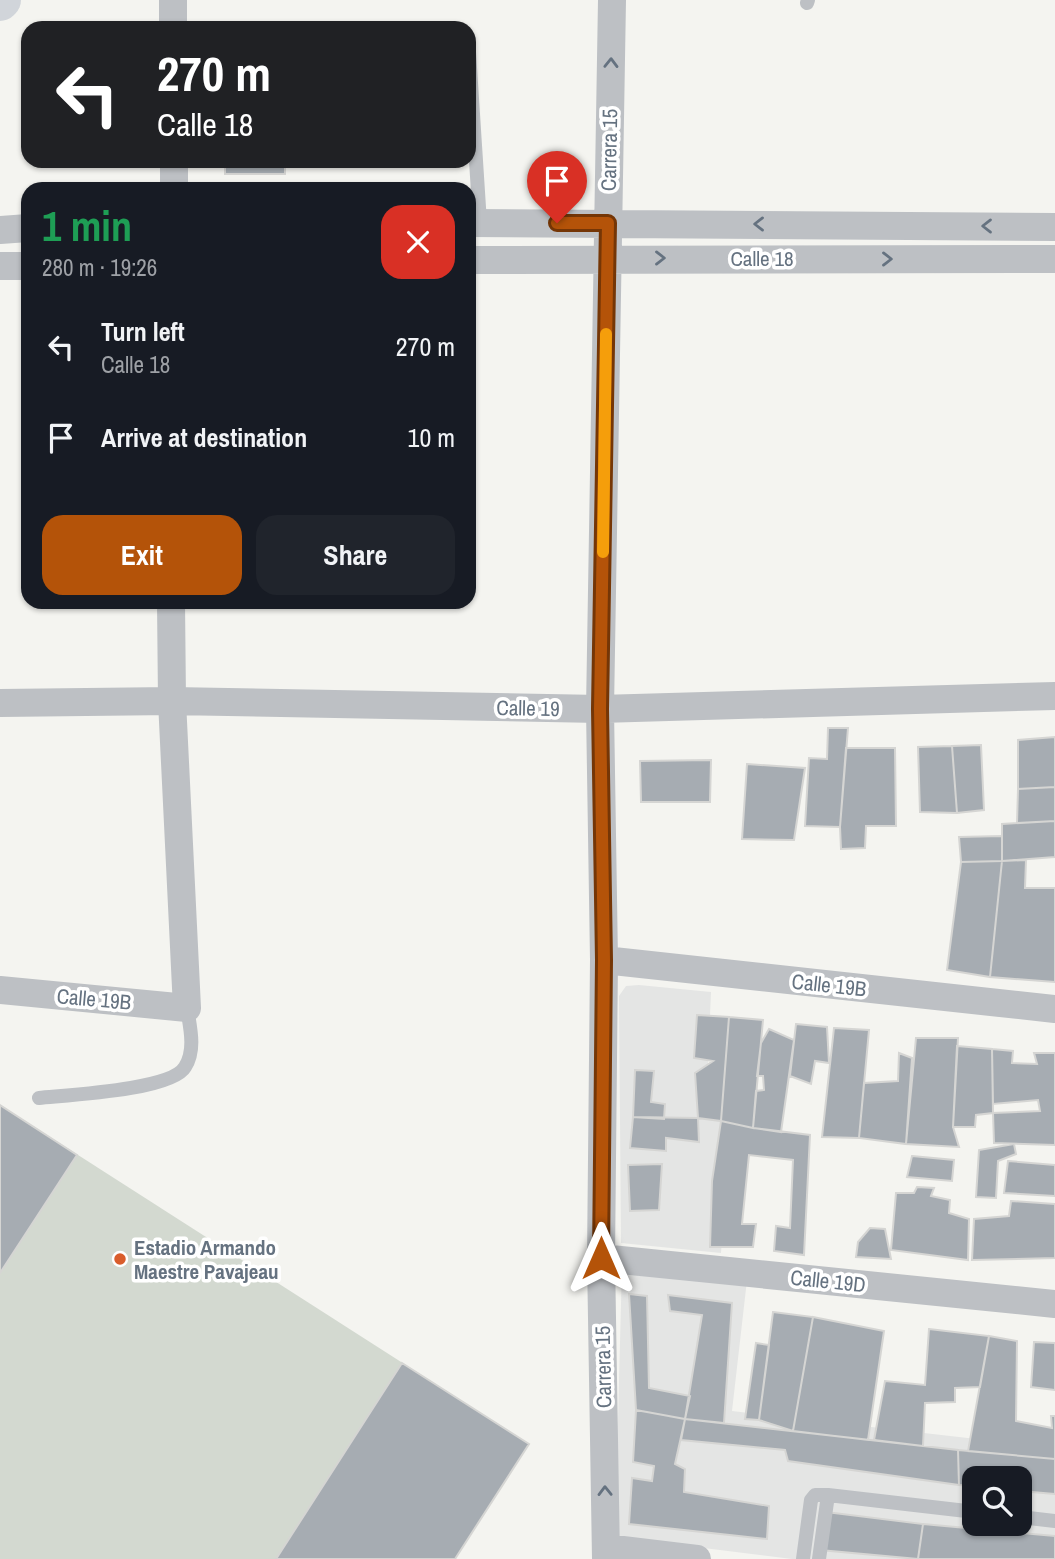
<!DOCTYPE html>
<meta charset="utf-8">
<style>
:root{--surface:#171b24;--page:#20242c;--text:#f1f3f6;--muted:#9ea1a6;--accent:#b45309}
body{margin:0;font-family:"Archivo Narrow",sans-serif;background:var(--page);color:var(--text);height:100vh;display:flex;flex-direction:column;font-size:26px;white-space:nowrap}
*{box-sizing:border-box;margin:0}
p{font-size:23px;color:var(--muted)}
.icon{flex:none;width:38px;height:38px;fill:none;stroke:currentColor;stroke-width:2;stroke-linecap:round;stroke-linejoin:round}
.map{position:relative;flex:1;overflow:hidden}
.drawer{position:absolute;left:21px;top:182px;width:455px;height:427px;display:flex;flex-direction:column;background:var(--surface);border-radius:21px;box-shadow:0 2px 5px #0004}
.drawer>*{flex:none}
.guide{position:absolute;left:21px;top:21px;width:455px;height:147px;border-radius:21px;box-shadow:0 2px 5px #0004;background:#202124;color:#fff;overflow:hidden}
.controls{position:absolute;left:962px;top:1466px;display:grid;gap:14px}
.controls a{display:grid;place-items:center;width:70px;height:70px;border-radius:14px;background:var(--surface);box-shadow:0 2px 5px #0004;font-size:35px}
.pin{position:absolute;display:grid;place-items:center;width:60px;height:60px;color:#fff;margin:-72px -30px;border-radius:50% 50% 50% 0;rotate:-45deg;box-shadow:0 0 7px #0007}
.pin .icon{rotate:45deg}
.me{position:absolute;width:77px;margin:-38px;rotate:0deg;stroke-linejoin:round;filter:drop-shadow(0 0 5px #0008)}
.turn{display:flex;align-items:center;gap:24px;height:147px;padding:0 21px;font-size:32px}
.turn .icon{width:91px;height:91px;stroke-width:2.5}
.turn b{display:block;font-size:49px;line-height:60px}
.round{display:grid;place-items:center;flex:none;width:74px;height:74px;border-radius:21px;background:var(--page)}
.overview{display:flex;align-items:center;justify-content:space-between;height:119px;padding:0 21px}
h1{font-size:42px;font-weight:700;line-height:52px;color:#1e9e55}
.button{display:flex;gap:14px;margin-top:auto;padding:14px 21px}
.button a{flex:1;height:80px;border-radius:21px;background:var(--accent);color:#fff;font-size:28px;font-weight:700;line-height:80px;text-align:center}
.button a+a{background:var(--page);color:var(--text)}
ul{padding:0;list-style:none}
li{display:flex;align-items:center;gap:21px;height:91px;padding:0 21px}
li div{flex:1}
li b{display:block;font-size:26px}
li em{font-style:normal}
.map>svg:first-child{display:block}
.built{fill:#e4e5e4;fill-rule:evenodd}
.green{fill:#d3d9d0}
.building{fill:#a6acb2;stroke:#d5d5d3;stroke-width:2}
.lines{fill:none;stroke-linecap:round;stroke-linejoin:round}
.service{stroke:#bdc0c4;stroke-width:14}
.minor{stroke:#bdc0c4;stroke-width:28}
.secondary{stroke:#d1d5da;stroke-width:38}
.oneway{stroke:#657280}
.route-casing{stroke:#753606;stroke-width:18}
.route{stroke:#b45309;stroke-width:12}
.slow{stroke:#f59e0b;stroke-width:12}
.poi-dot{fill:#d95d2c;stroke:#fff;stroke-width:2.5}
.labels{text-anchor:middle;dominant-baseline:central;stroke-width:7;stroke-linejoin:round;paint-order:stroke}
.street-label{font-size:21px;fill:#657280;stroke:#fff}
.poi-label{font-size:21px;font-weight:bold;fill:#657280;stroke:#fff;text-anchor:start}
</style>
<div class="map">
<svg width="1055" height="1559" viewBox="0 0 1055 1559">
<rect width="100%" height="100%" fill="#f4f4f0"/>
<path class="built" d="M639 985 711 992 706 1110 730 1113 721 1253 621 1243 619 996 626 986Z
M622 1265 747 1280 732 1411 1055 1448V1559H792L615 1537ZM975 1479H1020V1524H975Z"/>
<path class="green" d="M0 1105 529 1444 455 1559H0Z"/>
<path class="building" d="M225 161H285V174H225Z
M828 728H848L840 827 805 826 809 758 827 759Z
M1055 737V787L1018 789V740Z
M981 745 984 810 957 813 952 746Z
M952 746 957 813 920 812 918 747Z
M846 748H895L896 826H866L865 848 841 849 840 827Z
M711 760 710 802H641L640 761Z
M747 764 805 768 794 840 742 839Z
M1055 787V821L1017 823 1018 789Z
M1055 821V857L1002 861V824Z
M1002 836V861L961 862 959 837Z
M1026 860 1025 888H1055V982L990 977 1002 861Z
M1002 861 990 977 947 970 961 862Z
M697 1015 729 1017 721 1121 698 1118 695 1073 713 1061 694 1058Z
M729 1017 763 1020 753 1128 721 1121Z
M796 1024 827 1027 829 1063 815 1061 811 1084 790 1076Z
M834 1028 869 1030 859 1138 822 1137Z
M769 1029 794 1040 781 1132 753 1128 756 1091 764 1090 763 1076H757L761 1043Z
M916 1038H958L953 1127 959 1147 906 1144Z
M957 1046 992 1049 993 1113 976 1115 975 1127H953Z
M992 1049 1013 1051 1012 1063 1037 1064 1034 1053H1055V1145L994 1143 993 1113 1040 1111 1038 1100 993 1104Z
M899 1053 912 1058 906 1144 859 1138 864 1083 898 1081Z
M635 1070 654 1071 651 1102 665 1104 664 1119 633 1117Z
M0 1105 77 1155 0 1273Z
M633 1117 698 1118 699 1142 666 1138V1151L630 1148Z
M721 1121 753 1128 810 1135 804 1255 774 1251 776 1226 790 1228 793 1160 749 1155 742 1224H756L753 1247H710L712 1181Z
M1014 1144 1016 1154 998 1161 996 1198 976 1197 979 1150Z
M912 1156 954 1160 952 1181 907 1177Z
M1008 1161 1055 1165V1196L1004 1193Z
M662 1164 659 1210 630 1211 628 1165Z
M917 1187 934 1188 931 1196 950 1200 949 1213 969 1219 968 1260 891 1250 896 1193H914Z
M1011 1201 1055 1204V1258L972 1260 974 1219 1009 1216Z
M870 1228 885 1229 891 1259 856 1257 858 1242Z
M629 1294 647 1296 649 1388 690 1396 685 1419 636 1410Z
M668 1295 732 1303 724 1423 685 1419 702 1315 670 1311Z
M773 1312 813 1317 793 1431 759 1420Z
M813 1317 884 1331 868 1440 793 1431Z
M929 1329 989 1336 980 1387 955 1388V1402L925 1403 923 1446 874 1440 885 1381 925 1385Z
M989 1336 1017 1341 1016 1421 1052 1428 1051 1416H1055V1459L968 1451Z
M1034 1342 1055 1343V1390L1031 1387Z
M756 1343 769 1345 759 1420 745 1419Z
M402 1363 529 1444 455 1559H276Z
M636 1410 685 1419 675 1464 685 1469 684 1492 769 1506 767 1539 629 1524 632 1478 652 1481 654 1466 633 1462Z
M685 1419 958 1450 959 1485 788 1461 785 1450 681 1440Z
M958 1450 1055 1459V1494L1020 1491V1479H975V1486L959 1485Z
M826 1512 923 1524 918 1559 820 1550Z
M923 1524 1055 1536V1559H918Z"/>
<g class="lines">
<path class="service" d="M807 3 808 0
M469 52 480 223
M39 1098C68 1095 172 1090 185 1067 196 1050 190 1027 187 1008
M1020 1517 1055 1521
M803 1559 811 1500 815 1495H828
M819 1559 828 1495 975 1512"/>
<path class="minor" d="M173 0V28
M174 161V189
M469 223 1055 227
M0 230 28 228
M469 260 1055 259
M0 266H28
M0 703 172 701 600 709 1055 696
M604 960 1055 1009
M0 990 187 1008 172 701 171 602
M601 1258 1055 1304
M606 1548 697 1559
M606 1559 601 1258 604 960 600 709 612 0"/>
<path class="secondary" d="M0 2 2 0"/>
</g>
<defs><path id="oneway-chevron" d="M-2-3.5L2.5 0L-2 3.5" fill="none" stroke-width="1.6" stroke-linecap="round" stroke-linejoin="round" transform="scale(1.75)"/></defs>
<g class="oneway">
<use href="#oneway-chevron" transform="translate(611 63) rotate(-89)"/>
<use href="#oneway-chevron" transform="translate(759 224) rotate(-180)"/>
<use href="#oneway-chevron" transform="translate(987 226) rotate(-180)"/>
<use href="#oneway-chevron" transform="translate(660 258)"/>
<use href="#oneway-chevron" transform="translate(887 259)"/>
<use href="#oneway-chevron" transform="translate(605 1491) rotate(-91)"/>
</g>
<g class="lines">
<defs>
<path id="route" d="M557 223H608L600 709 604 960 601 1258"/>
</defs>
<use href="#route" class="route-casing"/>
<use href="#route" class="route"/>
<path class="slow" d="M603 552 606 334"/>
</g>
<circle class="poi-dot" cx="120" cy="1259" r="7"/>
<g class="labels">
<g class="street-label">
<text transform="translate(609 150) rotate(-89)">Carrera 15</text>
<text x="762" y="258">Calle 18</text>
<text transform="translate(528 708) rotate(1)">Calle 19</text>
<text transform="translate(829 985) rotate(6)">Calle 19B</text>
<text transform="translate(94 999) rotate(5)">Calle 19B</text>
<text transform="translate(828 1281) rotate(6)">Calle 19D</text>
<text transform="translate(603 1367) rotate(-91)">Carrera 15</text>
</g>
<g class="poi-label">
<text x="134" y="1247">Estadio Armando<tspan x="134" dy="24">Maestre Pavajeau</tspan></text>
</g>
</g>
</svg>
<div class="controls">
<a><svg class="icon" aria-label="search" viewBox="0 0 24 24"><circle cx="10" cy="10" r="6"/><path d="M15 15l6 6"/></svg></a>
</div>
<div class="pin" style="left:557px;top:223px;background:#d93025"><svg class="icon" aria-label="arrive" viewBox="0 0 24 24"><path d="M6 21V4h12l-3 4 3 4H6"/></svg></div>
<svg class="me" style="left:601px;top:1258px" viewBox="-20 -20 40 40"><path d="M0-17L14 15 0 8-14 15z" fill="#b45309" stroke="#fff" stroke-width="4"/></svg>
<div class="guide">
<div class="turn"><svg class="icon" aria-label="left" viewBox="0 0 24 24"><path d="M17 20v-9H6M10 6l-5 5 5 5"/></svg><div><b>270 m</b>Calle 18</div></div>
</div>
<section class="drawer">
<div class="overview"><div><h1>1 min</h1><p>280 m · 19:26</p></div><a class="round" style="background:#d93025;color:#fff"><svg class="icon" aria-label="close" viewBox="0 0 24 24"><path d="M6 6l12 12M18 6L6 18"/></svg></a></div>
<ul>
<li><svg class="icon" aria-label="left" viewBox="0 0 24 24"><path d="M17 20v-9H6M10 6l-5 5 5 5"/></svg><div><b>Turn left</b><p>Calle 18</p></div><em>270 m</em></li>
<li><svg class="icon" aria-label="arrive" viewBox="0 0 24 24"><path d="M6 21V4h12l-3 4 3 4H6"/></svg><div><b>Arrive at destination</b></div><em>10 m</em></li>
</ul>
<div class="button"><a>Exit</a><a>Share</a></div>
</section>
</div>
